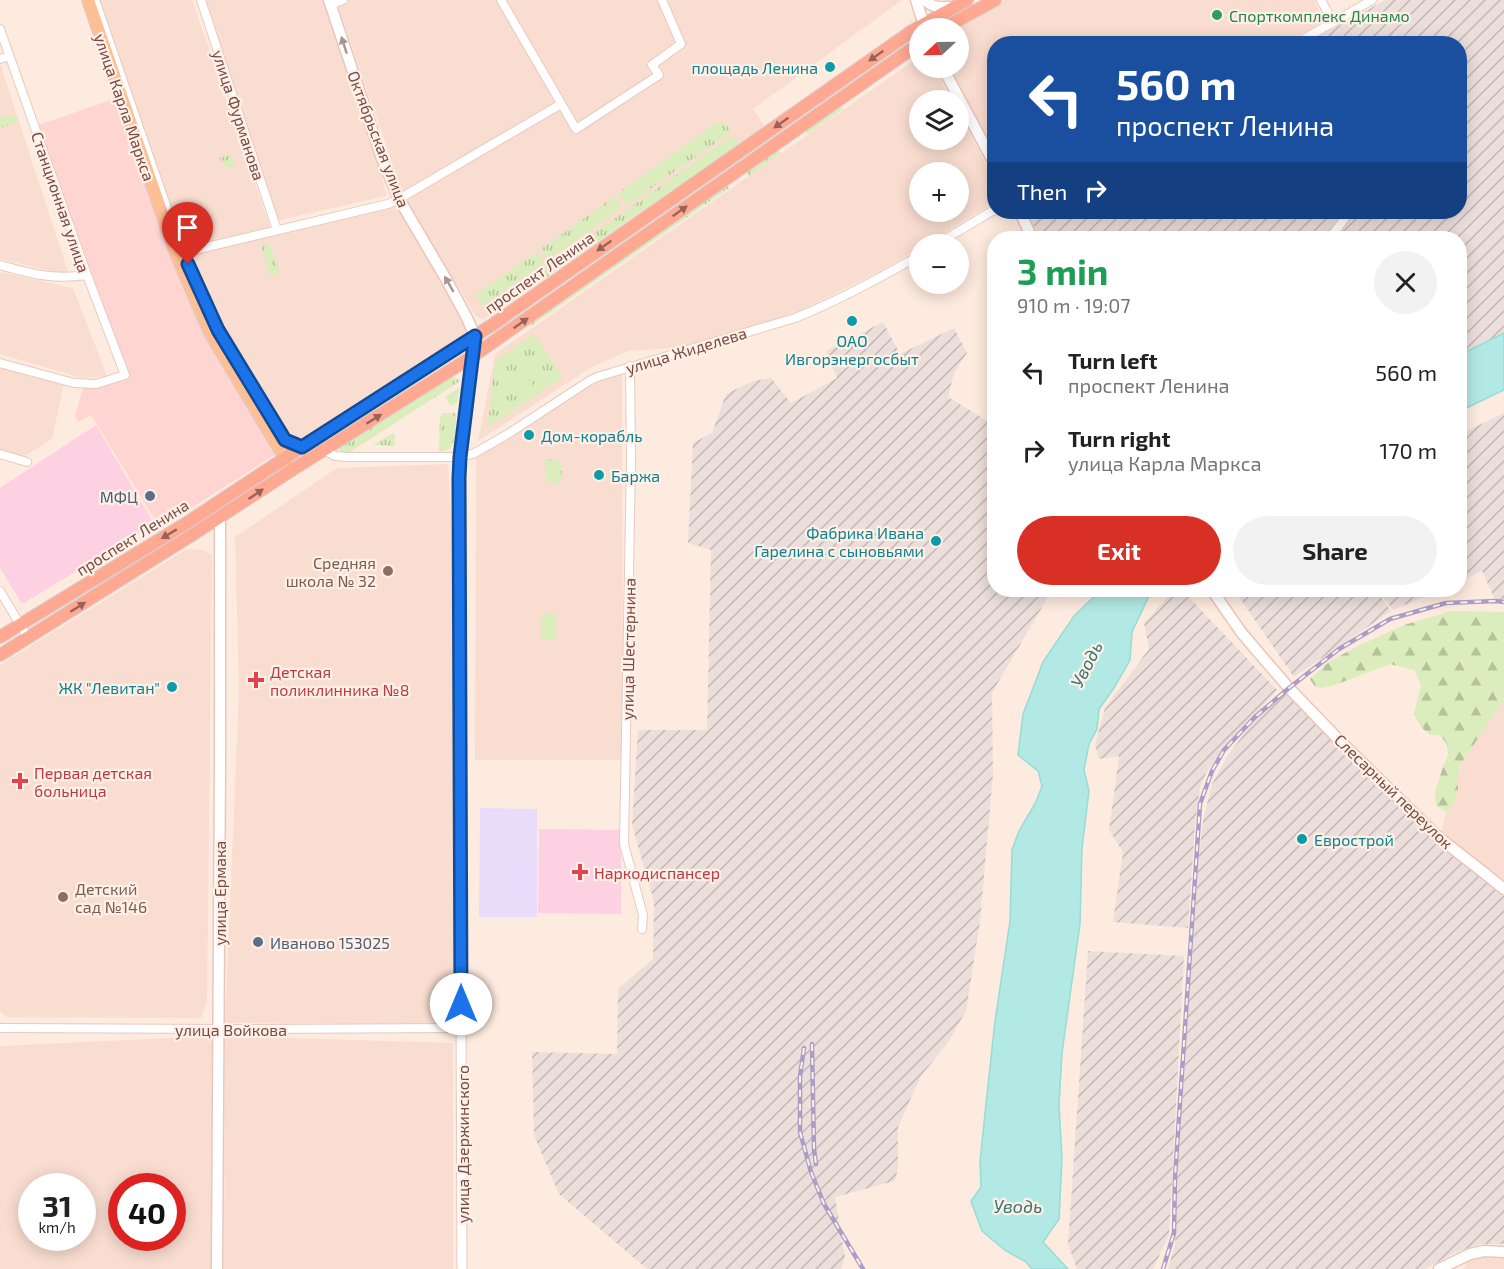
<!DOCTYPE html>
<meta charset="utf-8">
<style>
:root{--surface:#fff;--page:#f2f2f2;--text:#222;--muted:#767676;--accent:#d93025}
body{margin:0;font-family:"Exo 2",sans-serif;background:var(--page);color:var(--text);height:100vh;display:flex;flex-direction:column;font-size:22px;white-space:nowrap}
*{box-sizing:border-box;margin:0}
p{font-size:20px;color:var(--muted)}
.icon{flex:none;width:33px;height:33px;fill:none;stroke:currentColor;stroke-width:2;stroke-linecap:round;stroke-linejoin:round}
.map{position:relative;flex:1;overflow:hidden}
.panel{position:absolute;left:987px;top:231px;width:480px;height:366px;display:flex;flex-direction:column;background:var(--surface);border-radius:24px;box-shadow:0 3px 15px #0003}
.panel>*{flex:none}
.banner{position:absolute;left:987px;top:36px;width:480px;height:183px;border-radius:24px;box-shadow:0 3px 15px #0003;background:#1a4fa0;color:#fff;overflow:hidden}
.needle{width:39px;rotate:248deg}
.fabs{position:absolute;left:909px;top:18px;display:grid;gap:12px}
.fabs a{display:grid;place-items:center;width:60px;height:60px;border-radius:50%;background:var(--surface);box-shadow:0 3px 15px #0003;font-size:30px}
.speed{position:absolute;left:18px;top:1173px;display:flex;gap:12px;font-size:30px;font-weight:700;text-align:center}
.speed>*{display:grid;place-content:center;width:78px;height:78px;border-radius:50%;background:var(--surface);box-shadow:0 3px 15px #0003;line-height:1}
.speed small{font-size:15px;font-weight:400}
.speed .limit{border:9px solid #d22;background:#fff;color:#111}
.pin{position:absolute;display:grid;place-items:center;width:51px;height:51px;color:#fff;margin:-62px -26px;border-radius:50% 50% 50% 0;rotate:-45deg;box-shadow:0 0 6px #0007}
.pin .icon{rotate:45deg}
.me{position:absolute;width:66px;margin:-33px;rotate:0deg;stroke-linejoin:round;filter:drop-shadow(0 0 4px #0008)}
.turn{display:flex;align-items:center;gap:21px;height:126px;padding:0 30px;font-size:27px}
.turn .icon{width:78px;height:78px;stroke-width:2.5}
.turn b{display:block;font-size:42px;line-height:51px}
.then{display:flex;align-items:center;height:57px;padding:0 30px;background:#0003;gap:12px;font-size:22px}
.round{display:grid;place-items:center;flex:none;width:63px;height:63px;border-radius:32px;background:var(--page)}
.summary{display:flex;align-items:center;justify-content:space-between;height:102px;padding:0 30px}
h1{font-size:36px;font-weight:700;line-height:45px;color:#1e9e55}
.primary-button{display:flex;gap:12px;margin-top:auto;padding:12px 30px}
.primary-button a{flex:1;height:69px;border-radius:36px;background:var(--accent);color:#fff;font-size:24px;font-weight:700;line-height:69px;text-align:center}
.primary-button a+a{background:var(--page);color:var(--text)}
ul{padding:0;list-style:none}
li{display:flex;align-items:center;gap:18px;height:78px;padding:0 30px}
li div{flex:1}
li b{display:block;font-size:22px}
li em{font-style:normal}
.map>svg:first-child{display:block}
.residential{fill:#f9ddd0;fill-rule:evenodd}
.commercial{fill:#ffd5d2}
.industrial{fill:url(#industrial-furrows)}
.education{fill:#e8dcfa}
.medical{fill:#fdd1e1}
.grass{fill:url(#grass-tufts)}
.forest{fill:url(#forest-firs)}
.pitch{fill:#dbedbc}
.water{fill:#b2e9e4;stroke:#97dcd6;stroke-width:1.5}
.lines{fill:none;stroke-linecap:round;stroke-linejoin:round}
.minor-casing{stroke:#e8c9bf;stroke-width:10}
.tertiary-casing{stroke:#e8c9bf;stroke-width:11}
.secondary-casing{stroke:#ebc5ba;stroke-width:13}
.primary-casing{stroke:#d9cdcb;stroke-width:14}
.trunk-casing{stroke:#d9cdcb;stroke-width:14}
.minor{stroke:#fff;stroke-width:8}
.tertiary{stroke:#fff;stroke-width:9}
.secondary{stroke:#fff;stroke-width:10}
.primary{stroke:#ffbf95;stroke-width:12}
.trunk{stroke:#ffa892;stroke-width:12}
.rail-casing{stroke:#aa9dc8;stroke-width:4.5}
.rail{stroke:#fff0e7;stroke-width:2;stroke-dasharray:7;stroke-linecap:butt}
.oneway{fill:#ad938f}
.oneway2{fill:#996258}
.route-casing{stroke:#114b97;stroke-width:15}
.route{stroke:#1a73e8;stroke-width:10}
.leisure-dot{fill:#2e9e5b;stroke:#fff0e7;stroke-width:2}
.culture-dot{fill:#0f9aa8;stroke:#fff0e7;stroke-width:2}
.service-dot{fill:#5c6f8a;stroke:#fff0e7;stroke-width:2}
.education-dot{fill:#8d6e63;stroke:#fff0e7;stroke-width:2}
.health-dot{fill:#e0444e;stroke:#fff0e7;stroke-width:2}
.labels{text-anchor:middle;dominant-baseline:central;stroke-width:4.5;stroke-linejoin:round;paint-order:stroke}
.leisure-label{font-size:16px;fill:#27864d;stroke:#fff0e7;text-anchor:start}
.culture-label{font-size:16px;fill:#0d838f;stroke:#fff0e7;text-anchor:end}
.street-label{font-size:16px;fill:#774b44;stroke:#fff0e7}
.service-label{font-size:16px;fill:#4e5e75;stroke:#fff0e7;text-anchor:end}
.education-label{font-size:16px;fill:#785e54;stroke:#fff0e7;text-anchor:end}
.health-label{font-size:16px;fill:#be3a42;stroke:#fff0e7;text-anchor:start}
.water-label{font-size:18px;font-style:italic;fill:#357772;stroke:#fff0e7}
</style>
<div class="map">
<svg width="1504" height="1269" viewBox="0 0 1504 1269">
<defs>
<pattern id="industrial-furrows" width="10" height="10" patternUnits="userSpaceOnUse" patternTransform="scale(1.5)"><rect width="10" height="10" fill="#ecdfdb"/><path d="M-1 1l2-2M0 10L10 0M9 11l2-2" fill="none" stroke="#c4b7b3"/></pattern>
<pattern id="grass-tufts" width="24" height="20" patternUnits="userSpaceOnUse" patternTransform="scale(1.5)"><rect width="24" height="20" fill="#dbedbc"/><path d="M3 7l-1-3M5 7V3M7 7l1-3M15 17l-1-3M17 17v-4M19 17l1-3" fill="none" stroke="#b6c29a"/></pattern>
<pattern id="forest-firs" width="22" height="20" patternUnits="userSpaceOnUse" patternTransform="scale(1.5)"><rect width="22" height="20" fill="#dbedbc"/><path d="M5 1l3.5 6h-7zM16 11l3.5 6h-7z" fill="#b6c29a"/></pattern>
</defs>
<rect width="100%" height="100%" fill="#feebdf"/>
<path class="residential" d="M99 0H192L270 227 184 249Z
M204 0H322L383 180 386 196 276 221Z
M336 0H902L753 109 764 126 530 289 484 319 479 318 474 313 405 200Z
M1005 0H1314L1325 21 1284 43 994 44V150L949 68H958V28H954Z
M919 57 920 68H935L952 100H920V140H958L959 112 994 180V203L925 244H920L919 248 882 270 801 310 687 347 628 351 592 367 478 441 495 354ZM920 172H958V212H920Z
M0 63 69 275 0 259Z
M397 205 463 317 466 327 465 332 462 337 306 437 298 438 295 437 281 429 215 322 185 255Z
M0 272 73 288 107 376 82 378 0 354Z
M0 367 64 384 52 439 21 458 0 451Z
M622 368 623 760H475L476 457 598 378Z
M448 464 458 627 452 1024 225 1023 239 691 235 537 337 468Z
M187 549 202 550 212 554 207 1001 201 1018 6 1017 0 1012V665Z
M1504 700V885L1441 834 1446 812 1454 804 1458 789V778L1460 765Z
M212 1036 211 1269H0V1046ZM32 1186H82V1238H32ZM122 1186H172V1238H122Z
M225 1036 453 1043V1269H224Z
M1472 1257 1504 1258V1269H1463Z"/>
<path class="commercial" d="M117 98 276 454 160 528 91 415 78 422 75 416 85 381 107 382 126 374 38 125Z"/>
<path class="industrial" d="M1385 0H1504V333L1460 355V238H1040L1027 212H1460V44L1307 43Z
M883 322 900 354 954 328 967 353 954 373 948 397 994 425V590H1052L992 693 993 774 980 922 966 1011 947 1044 921 1076 898 1127V1167L895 1181 835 1197 845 1257 841 1269H647L559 1194 534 1136 532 1052 617 1054 618 989 653 959 654 902 632 825 638 730H707L711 550 688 543 693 443 712 433 726 394 753 381 771 378 791 403 837 378 826 351Z
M1504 413V601L1495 600 1482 571 1460 581V434Z
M1174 590H1182L1277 690 1223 750 1206 773 1200 788 1195 825 1188 928 1113 922 1123 852 1109 830 1119 756 1099 759 1095 745 1105 708 1149 649 1144 623Z
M1234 590H1376L1391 611 1294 677Z
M1378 590H1440L1393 610Z
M1286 692 1478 873 1504 896V1244H1480L1454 1253 1425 1269H1168L1175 1245 1177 1178 1199 854 1203 820 1212 784 1228 755 1256 718Z
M1088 951 1184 956 1169 1235 1153 1269H1077L1068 1244Z"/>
<path class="education" d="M480 808 537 809V917H479Z"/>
<path class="medical" d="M96 425 154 524 22 604 0 568V488Z
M539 829 621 830V914L538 913Z"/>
<path class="grass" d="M839 104 843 109 808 134 805 131 806 128Z
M9 115 18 117 19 121 0 128V118Z
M719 122 725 123 731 132 627 205 618 193 715 124Z
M733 135 737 141V145L489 317 487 312 488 308Z
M775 150H779L781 153 749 176 747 172V169Z
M231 154 236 169 226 167 219 158Z
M725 182 729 188 531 326 529 323Z
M615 196 622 207 549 259 541 249Z
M270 244 280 273 270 277 261 247Z
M537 252 545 262 483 306 475 295Z
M534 334 563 377 487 428 495 361Z
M453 376 460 381 344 456 339 449 340 447 447 377Z
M460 387 457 403 451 406 445 397Z
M443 413H454L456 415 455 439 450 449 439 452 440 418Z
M393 433 395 435V446L373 445Z
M561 459 562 483 547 484 545 460Z"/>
<path class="forest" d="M1451 611 1504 612V700L1460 765 1458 777V789L1454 804 1446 812 1436 806 1435 792 1443 767 1448 755 1447 744 1440 735H1430L1421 727 1414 714 1421 685 1414 670 1390 664 1332 686 1322 688 1315 687 1310 679 1330 661 1358 646 1404 625Z"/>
<path class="pitch" d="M528 378 533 385 521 394 516 387Z
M542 613H556V640H542Z"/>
<path class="water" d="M1504 333V390L1460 411V355Z
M1101 590H1157L1149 596 1132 632 1130 660 1114 688 1099 709 1097 729 1089 744 1084 770 1089 791 1082 848 1080 924 1062 1053 1059 1104 1062 1158 1059 1219 1043 1242 1068 1269H1032L1026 1262 1006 1251 982 1231 971 1201 981 1187 980 1162 986 1104 995 1021 1010 921 1012 850 1019 831 1036 802 1042 786 1038 771 1018 755 1023 714 1043 662 1074 616Z"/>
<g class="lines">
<defs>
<path id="minor" d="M95 0 182 252 215 325 285 440 302 447
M201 0 277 230
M501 0 576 129 659 75 652 65 681 44 662 0
M1321 0 1333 22
M330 5 343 0
M0 29 87 275 125 375 96 384 74 383 0 363
M1295 44 1372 0
M0 59 9 56
M1328 238C1338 231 1342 220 1350 212
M937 244 994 210
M178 254 388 204 399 199 561 104
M0 265C32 274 53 280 87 275
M630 366 631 461 624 844 643 915 642 929
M324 450 335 456 347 457H452L473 454 508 434 589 381 597 377 795 318C838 301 880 278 920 255
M0 454 27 462
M0 591 28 638
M0 1028 227 1029 461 1028"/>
<path id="tertiary" d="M462 1269 459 478 460 457 475 336"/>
<path id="secondary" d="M329 0 381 156 399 199 446 279 467 318 475 336
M916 0 925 28
M924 0C935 9 941 7 954 7
M943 68 994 163
M1020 212 1032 238
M1212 590 1241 632 1257 651 1289 688 1339 740 1438 837 1483 872 1504 889
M217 1269 220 763V518
M1439 1269 1470 1254 1484 1251 1504 1252"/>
<path id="primary" d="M88 0 176 254 210 333 292 470"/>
<path id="trunk" d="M944 28 995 0
M0 637 185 524 285 458 492 325 912 31 967 0
M0 655 192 535 292 470 473 356 920 43"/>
</defs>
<use href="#minor" class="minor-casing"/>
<use href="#tertiary" class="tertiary-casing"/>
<use href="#secondary" class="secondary-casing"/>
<use href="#primary" class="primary-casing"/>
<use href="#trunk" class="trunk-casing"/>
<use href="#minor" class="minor"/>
<use href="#tertiary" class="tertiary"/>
<use href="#secondary" class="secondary"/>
<use href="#primary" class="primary"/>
<use href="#trunk" class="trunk"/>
<defs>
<path id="rail" d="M812 1044 814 1149 816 1164
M804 1048 800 1076V1132L811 1172 824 1204 863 1269
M1163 1269 1174 1233 1175 1177 1200 804 1212 771 1224 750 1255 717 1289 688 1339 649 1390 619 1446 603 1496 601 1504 602"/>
</defs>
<use href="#rail" class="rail-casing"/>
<use href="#rail" class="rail"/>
</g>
<defs><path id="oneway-solid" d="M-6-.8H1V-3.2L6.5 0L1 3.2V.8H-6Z" transform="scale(1.5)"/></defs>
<g class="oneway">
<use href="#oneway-solid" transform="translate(344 45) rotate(-108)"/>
<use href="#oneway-solid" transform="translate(449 284) rotate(-120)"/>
</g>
<g class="oneway2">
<use href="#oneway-solid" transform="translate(876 56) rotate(145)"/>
<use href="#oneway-solid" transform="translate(781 123) rotate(145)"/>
<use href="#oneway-solid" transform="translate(680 211) rotate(-35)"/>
<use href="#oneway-solid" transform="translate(604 246) rotate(145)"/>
<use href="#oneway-solid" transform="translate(521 323) rotate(-35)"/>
<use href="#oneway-solid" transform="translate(374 419) rotate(-32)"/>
<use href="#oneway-solid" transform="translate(256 494) rotate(-34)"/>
<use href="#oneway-solid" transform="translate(169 534) rotate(149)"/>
<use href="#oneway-solid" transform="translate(78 607) rotate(-32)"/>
</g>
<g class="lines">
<defs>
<path id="route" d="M188 264 218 330 285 440 302 447 475 336 460 457 459 478 461 1004"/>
</defs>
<use href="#route" class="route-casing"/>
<use href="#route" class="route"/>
</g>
<circle class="leisure-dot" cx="1217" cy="15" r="6"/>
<g class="culture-dot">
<circle cx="830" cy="67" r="6"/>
<circle cx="852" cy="321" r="6"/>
<circle cx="529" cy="435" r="6"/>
<circle cx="599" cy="475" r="6"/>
<circle cx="936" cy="541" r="6"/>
<circle cx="172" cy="687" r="6"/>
<circle cx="1302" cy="839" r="6"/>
</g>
<g class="service-dot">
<circle cx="150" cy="496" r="6"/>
<circle cx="258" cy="942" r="6"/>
</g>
<g class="education-dot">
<circle cx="388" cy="571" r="6"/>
<circle cx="63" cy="897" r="6"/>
</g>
<g class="health-dot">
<path d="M253 671h6v6h6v6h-6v6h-6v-6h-6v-6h6z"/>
<path d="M17 772h6v6h6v6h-6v6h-6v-6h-6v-6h6z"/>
<path d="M577 863h6v6h6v6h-6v6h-6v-6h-6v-6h6z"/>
</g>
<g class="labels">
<g class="leisure-label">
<text x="1229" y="15">Спорткомплекс Динамо</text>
</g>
<g class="culture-label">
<text x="818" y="67">площадь Ленина</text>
<text x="852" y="340" text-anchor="middle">ОАО<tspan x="852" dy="18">Ивгорэнергосбыт</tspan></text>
<text x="541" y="435" text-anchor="start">Дом-корабль</text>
<text x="611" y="475" text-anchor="start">Баржа</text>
<text x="924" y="532">Фабрика Ивана<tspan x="924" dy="18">Гарелина с сыновьями</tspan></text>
<text x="160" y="687">ЖК "Левитан"</text>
<text x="1314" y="839" text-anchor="start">Еврострой</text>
</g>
<g class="street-label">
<text transform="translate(125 107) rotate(71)">улица Карла Маркса</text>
<text transform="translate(239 115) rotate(72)">улица Фурманова</text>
<text transform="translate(379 139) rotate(69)">Октябрьская улица</text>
<text transform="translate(61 202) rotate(71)">Станционная улица</text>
<text transform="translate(539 272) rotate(-35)">проспект Ленина</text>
<text transform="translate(686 350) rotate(-17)">улица Жиделева</text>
<text transform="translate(132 537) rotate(-32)">проспект Ленина</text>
<text transform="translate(628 649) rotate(-89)">улица Шестернина</text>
<text transform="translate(1394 791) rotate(44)">Слесарный переулок</text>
<text transform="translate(219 893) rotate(-90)">улица Ермака</text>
<text x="231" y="1029">улица Войкова</text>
<text transform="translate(462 1144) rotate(-90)">улица Дзержинского</text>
</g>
<g class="service-label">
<text x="138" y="496">МФЦ</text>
<text x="270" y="942" text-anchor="start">Иваново 153025</text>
</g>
<g class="education-label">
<text x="376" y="562">Средняя<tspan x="376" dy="18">школа № 32</tspan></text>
<text x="75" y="888" text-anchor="start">Детский<tspan x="75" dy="18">сад №146</tspan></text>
</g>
<g class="health-label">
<text x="270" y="671">Детская<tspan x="270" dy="18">поликлинника №8</tspan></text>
<text x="34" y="772">Первая детская<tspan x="34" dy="18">больница</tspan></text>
<text x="594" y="872">Наркодиспансер</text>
</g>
<g class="water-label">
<text transform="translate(1086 664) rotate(-63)">Уводь</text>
<text x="1018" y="1206">Уводь</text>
</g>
</g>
</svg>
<div class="fabs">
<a><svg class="needle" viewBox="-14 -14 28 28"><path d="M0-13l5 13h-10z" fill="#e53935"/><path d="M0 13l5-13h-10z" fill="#767676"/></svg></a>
<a><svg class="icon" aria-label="layers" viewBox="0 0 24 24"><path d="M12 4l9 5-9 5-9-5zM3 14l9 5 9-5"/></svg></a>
<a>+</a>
<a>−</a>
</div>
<div class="speed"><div>31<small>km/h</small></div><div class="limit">40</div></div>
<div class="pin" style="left:188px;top:264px;background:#d93025"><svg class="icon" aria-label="arrive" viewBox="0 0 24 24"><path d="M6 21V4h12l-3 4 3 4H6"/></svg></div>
<svg class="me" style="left:461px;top:1004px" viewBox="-20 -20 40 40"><circle r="19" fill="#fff"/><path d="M0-13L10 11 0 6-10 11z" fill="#1a73e8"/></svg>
<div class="banner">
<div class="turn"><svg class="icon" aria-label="left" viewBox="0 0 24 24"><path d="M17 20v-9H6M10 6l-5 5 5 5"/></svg><div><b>560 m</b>проспект Ленина</div></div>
<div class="then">Then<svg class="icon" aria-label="right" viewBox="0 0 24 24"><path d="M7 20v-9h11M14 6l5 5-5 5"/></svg></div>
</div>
<section class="panel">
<div class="summary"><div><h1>3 min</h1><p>910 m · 19:07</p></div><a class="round"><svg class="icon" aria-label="close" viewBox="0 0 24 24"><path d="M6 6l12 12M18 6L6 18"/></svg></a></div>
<ul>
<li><svg class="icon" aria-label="left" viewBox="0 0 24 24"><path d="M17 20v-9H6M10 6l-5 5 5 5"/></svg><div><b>Turn left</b><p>проспект Ленина</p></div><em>560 m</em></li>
<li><svg class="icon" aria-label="right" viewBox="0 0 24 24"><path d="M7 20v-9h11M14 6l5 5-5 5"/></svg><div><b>Turn right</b><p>улица Карла Маркса</p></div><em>170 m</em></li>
</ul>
<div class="primary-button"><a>Exit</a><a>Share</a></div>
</section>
</div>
